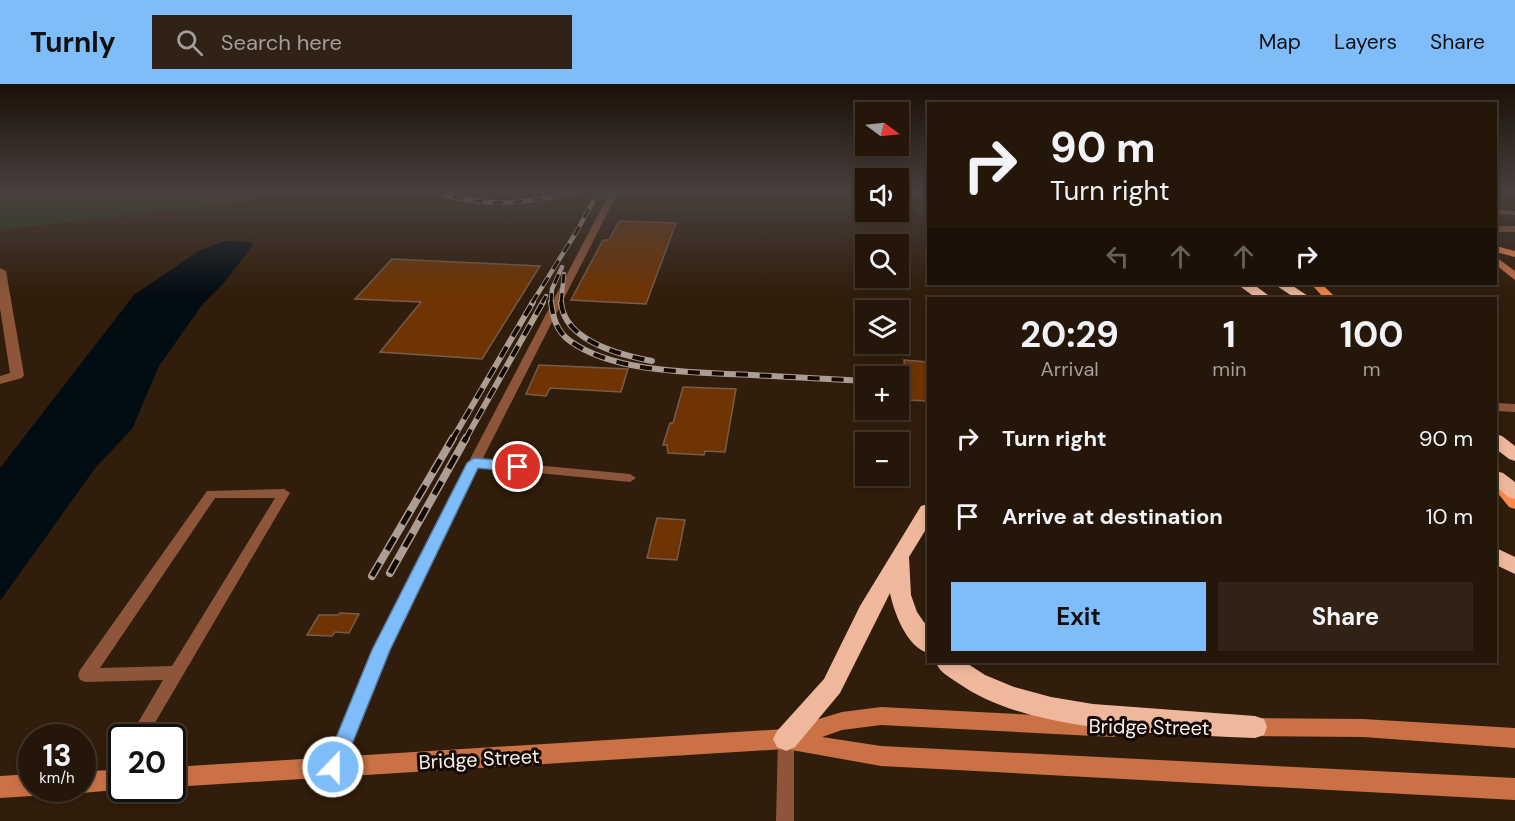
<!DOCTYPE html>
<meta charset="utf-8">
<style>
:root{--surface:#241608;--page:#302316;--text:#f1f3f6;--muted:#a39f9c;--line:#413529;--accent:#7fbdfa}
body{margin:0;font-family:"DM Sans",sans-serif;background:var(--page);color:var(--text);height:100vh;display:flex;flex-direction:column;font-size:22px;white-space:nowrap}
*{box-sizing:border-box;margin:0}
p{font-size:20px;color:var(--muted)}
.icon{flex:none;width:33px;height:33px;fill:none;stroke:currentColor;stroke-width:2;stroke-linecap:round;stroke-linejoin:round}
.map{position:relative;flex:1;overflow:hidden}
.details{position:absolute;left:927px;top:213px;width:570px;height:366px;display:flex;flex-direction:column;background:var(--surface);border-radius:0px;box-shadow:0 3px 9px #0003,0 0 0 2px var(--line)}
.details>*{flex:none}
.hud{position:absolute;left:927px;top:18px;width:570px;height:183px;border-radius:0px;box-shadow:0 3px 9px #0003,0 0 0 2px var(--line);background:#241608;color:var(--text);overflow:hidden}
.needle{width:39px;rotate:105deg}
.buttons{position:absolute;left:855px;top:18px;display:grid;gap:12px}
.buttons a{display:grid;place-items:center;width:54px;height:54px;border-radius:0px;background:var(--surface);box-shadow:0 3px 9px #0003,0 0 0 2px var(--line);font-size:30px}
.speed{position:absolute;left:18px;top:640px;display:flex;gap:12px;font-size:30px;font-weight:700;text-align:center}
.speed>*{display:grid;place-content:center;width:78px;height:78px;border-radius:50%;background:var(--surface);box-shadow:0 3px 9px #0003,0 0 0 2px var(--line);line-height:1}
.speed small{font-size:15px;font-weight:400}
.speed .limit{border:3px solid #111;border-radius:9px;background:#fff;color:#111}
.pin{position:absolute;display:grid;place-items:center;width:51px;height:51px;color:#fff;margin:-26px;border:3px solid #fff;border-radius:50%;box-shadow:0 2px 6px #0007}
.me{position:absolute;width:66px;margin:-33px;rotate:22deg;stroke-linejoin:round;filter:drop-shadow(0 0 4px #0008)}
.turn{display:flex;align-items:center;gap:21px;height:126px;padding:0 24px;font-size:27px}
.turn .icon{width:78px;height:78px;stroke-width:2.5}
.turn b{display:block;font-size:42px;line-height:51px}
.lanes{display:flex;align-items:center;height:57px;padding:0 24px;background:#0003;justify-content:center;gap:30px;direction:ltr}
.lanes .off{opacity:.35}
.eta{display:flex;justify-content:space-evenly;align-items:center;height:102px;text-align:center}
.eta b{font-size:36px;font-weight:700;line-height:42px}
.action{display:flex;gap:12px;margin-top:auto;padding:12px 24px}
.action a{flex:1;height:69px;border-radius:0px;background:var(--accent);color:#111;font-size:24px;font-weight:700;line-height:69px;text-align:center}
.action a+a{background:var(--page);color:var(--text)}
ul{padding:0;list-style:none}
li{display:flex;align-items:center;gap:18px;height:78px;padding:0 24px}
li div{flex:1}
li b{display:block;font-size:22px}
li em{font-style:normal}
header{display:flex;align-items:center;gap:36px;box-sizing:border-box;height:84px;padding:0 30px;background:var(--accent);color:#111}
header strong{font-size:28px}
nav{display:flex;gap:33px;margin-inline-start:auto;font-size:21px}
.search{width:420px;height:54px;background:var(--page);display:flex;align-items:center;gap:15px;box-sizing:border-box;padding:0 21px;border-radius:0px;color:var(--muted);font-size:22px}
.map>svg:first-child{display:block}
.green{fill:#233a0e}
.water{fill:#020c13}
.building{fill:#6f3401;stroke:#755c4c;stroke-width:1.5}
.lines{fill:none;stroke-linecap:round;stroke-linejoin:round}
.service{fill:#8d563b;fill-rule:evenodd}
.minor{fill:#8d563b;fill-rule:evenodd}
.secondary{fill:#ca7245;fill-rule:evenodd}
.primary{fill:#f9874b;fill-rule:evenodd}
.motorway{fill:#efb89d;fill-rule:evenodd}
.rail-far2-casing{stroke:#ac9e92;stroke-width:4.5}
.rail-far1-casing{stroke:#ac9e92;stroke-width:6}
.rail-casing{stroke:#ac9e92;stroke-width:8}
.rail-far2{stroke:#120904;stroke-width:3;stroke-dasharray:10;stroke-linecap:butt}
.rail-far1{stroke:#120904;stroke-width:4;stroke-dasharray:12;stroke-linecap:butt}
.rail{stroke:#120904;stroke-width:5;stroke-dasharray:15;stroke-linecap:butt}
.route{fill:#7fbdfa;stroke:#537ba2;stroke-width:1.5}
.labels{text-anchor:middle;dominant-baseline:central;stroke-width:6;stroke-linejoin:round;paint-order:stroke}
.near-street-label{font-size:20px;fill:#fdf2ea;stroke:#120904}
</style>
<header>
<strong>Turnly</strong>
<div class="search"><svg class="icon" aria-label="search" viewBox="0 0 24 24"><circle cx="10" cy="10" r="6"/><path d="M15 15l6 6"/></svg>Search here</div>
<nav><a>Map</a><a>Layers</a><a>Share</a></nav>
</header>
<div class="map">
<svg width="1515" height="737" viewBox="0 0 1515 737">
<rect width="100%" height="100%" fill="#301d0b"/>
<path class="green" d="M0 108H264L252 117 0 146Z"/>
<path class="water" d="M225 157 251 158 253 161 223 200 202 221 159 282 132 345 96 383 0 517V384L134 211 200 166Z"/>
<path class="building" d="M619 137 676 139 646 220 571 216 603 156H609Z
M392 175 540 182 482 275 380 268 421 218 355 215Z
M904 276 928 278V317L907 316Z
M539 281 628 285 621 308 550 304 546 312 526 310Z
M683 303 736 305 725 368 705 367 704 371 668 369 667 361H663L670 339H673Z
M657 434 685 436 677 476 647 474Z
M340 529 359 530 349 549 335 548 332 552 307 551 319 531H338Z"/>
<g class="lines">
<path class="service" d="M610 108H618L482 376 630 390 636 394 630 398 478 383 389 566 339 689 333 691 327 689 324 683 376 561 468 379Z
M1496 126 1515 127V131L1496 130Z
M284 405 290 409 146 654H129L163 596 86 598 80 596 78 591 80 586 207 407ZM215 414H275L172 582 100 584Z
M786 647 792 650 794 655V737H776L778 655 780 650Z
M122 672C122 684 125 699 112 704L106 702 103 696C107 687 112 676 122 672Z"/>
<path class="minor" d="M1496 142H1515V148H1496Z
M0 184 6 187 24 291 22 294 0 300V292L10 289 0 224Z
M1496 319 1515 320V328L1496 327Z"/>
<path class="secondary" d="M1496 173 1515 187V196L1496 181Z
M881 623 1113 635 1120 637 1123 644 1120 651 1113 653 881 641 842 646 822 653 881 662 1515 694V716L881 682 786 665 172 703V683L786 645 842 628Z
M1248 634 1363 635 1515 644V664L1363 653 1248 652 1241 650 1238 643 1241 636Z
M122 686V705H126L82 709 74 705H82V687Z
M32 690V705H41L40 708 32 712 0 714V692Z"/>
<path class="primary" d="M1496 162 1515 167V173L1496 168Z
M1311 200H1322L1336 214H1324Z
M1496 393 1502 394 1515 409V425L1509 423 1496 407Z"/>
<path class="motorway" d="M1237 200H1253L1272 214H1256Z
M1274 200H1290L1311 214H1295Z
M1496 350 1502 352 1515 362V377L1509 375 1496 365Z
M1496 387 1503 389 1515 398V415L1508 413 1496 402Z
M928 420V442L909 473 911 511 917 528 928 544V569C907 563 894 529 890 509L840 609 795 663 786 667 777 663 773 655 777 647 824 595 860 522 921 422Z
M1496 464 1515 473V490L1496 481Z
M936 578H965L985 591 1014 603 1051 613 1093 620 1255 632 1264 635 1267 643 1264 651 1255 654C1169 650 1030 650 958 599 949 593 939 588 936 578Z"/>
<defs>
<path id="rail-far2" d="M434 108C480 123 526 121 572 108
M532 219 577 147 598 108
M542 219 546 212
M551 219 552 205 562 183
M561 219 564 190"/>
<path id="rail-far1" d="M551 218C553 233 556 247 570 257 616 290 697 288 752 291 790 293 828 295 866 297
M561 218C564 257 620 271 652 277
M856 290 895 292
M452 356 533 218
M465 356 543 218"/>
<path id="rail" d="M390 489 466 354
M372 492 453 354"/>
</defs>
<use href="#rail-far2" class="rail-far2-casing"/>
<use href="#rail-far1" class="rail-far1-casing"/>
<use href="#rail" class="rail-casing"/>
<use href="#rail-far2" class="rail-far2"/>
<use href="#rail-far1" class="rail-far1"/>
<use href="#rail" class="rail"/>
</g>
<linearGradient id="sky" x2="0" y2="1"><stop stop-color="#1a1006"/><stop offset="0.51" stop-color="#48403f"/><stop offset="1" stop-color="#48403f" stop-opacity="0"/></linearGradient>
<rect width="1515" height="212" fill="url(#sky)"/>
<path class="route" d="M474 374 518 378 525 383 518 388 478 384 390 566 340 690 333 693 326 690 324 683 372 566 467 379Z"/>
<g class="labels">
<g class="near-street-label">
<text transform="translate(1149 643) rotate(1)">Bridge Street</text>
<text transform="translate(479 675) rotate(-3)">Bridge Street</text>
</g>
</g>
</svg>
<div class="buttons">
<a><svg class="needle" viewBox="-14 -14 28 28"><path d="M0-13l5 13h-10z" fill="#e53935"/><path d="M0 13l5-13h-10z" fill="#a39f9c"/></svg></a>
<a><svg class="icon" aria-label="sound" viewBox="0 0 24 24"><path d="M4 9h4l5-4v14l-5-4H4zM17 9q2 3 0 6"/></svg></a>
<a><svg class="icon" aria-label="search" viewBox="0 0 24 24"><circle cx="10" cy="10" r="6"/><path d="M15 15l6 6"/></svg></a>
<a><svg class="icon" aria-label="layers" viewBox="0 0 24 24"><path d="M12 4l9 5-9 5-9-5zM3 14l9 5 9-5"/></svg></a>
<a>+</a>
<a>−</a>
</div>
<div class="speed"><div>13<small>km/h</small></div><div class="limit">20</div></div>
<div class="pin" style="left:518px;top:383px;background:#d93025"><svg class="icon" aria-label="arrive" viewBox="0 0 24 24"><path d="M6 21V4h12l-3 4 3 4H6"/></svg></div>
<svg class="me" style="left:333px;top:683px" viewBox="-20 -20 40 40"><circle r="17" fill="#7fbdfa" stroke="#fff" stroke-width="3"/><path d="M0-11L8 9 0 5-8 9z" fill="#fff"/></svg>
<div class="hud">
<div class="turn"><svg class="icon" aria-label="right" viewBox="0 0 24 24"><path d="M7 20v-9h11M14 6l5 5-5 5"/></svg><div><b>90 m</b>Turn right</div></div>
<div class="lanes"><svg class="icon off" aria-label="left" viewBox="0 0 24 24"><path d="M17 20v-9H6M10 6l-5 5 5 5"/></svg><svg class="icon off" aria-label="ahead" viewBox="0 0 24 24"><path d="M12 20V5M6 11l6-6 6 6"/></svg><svg class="icon off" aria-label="ahead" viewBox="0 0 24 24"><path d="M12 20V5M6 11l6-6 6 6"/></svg><svg class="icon" aria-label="right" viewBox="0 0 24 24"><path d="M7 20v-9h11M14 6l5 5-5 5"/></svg></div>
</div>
<section class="details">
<div class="eta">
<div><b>20:29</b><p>Arrival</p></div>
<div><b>1</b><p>min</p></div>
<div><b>100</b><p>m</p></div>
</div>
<ul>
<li><svg class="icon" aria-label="right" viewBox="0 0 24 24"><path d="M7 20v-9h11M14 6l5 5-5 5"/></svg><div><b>Turn right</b></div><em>90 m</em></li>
<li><svg class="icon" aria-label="arrive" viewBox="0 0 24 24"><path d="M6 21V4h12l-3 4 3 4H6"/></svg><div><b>Arrive at destination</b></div><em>10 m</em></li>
</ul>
<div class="action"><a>Exit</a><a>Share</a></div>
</section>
</div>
